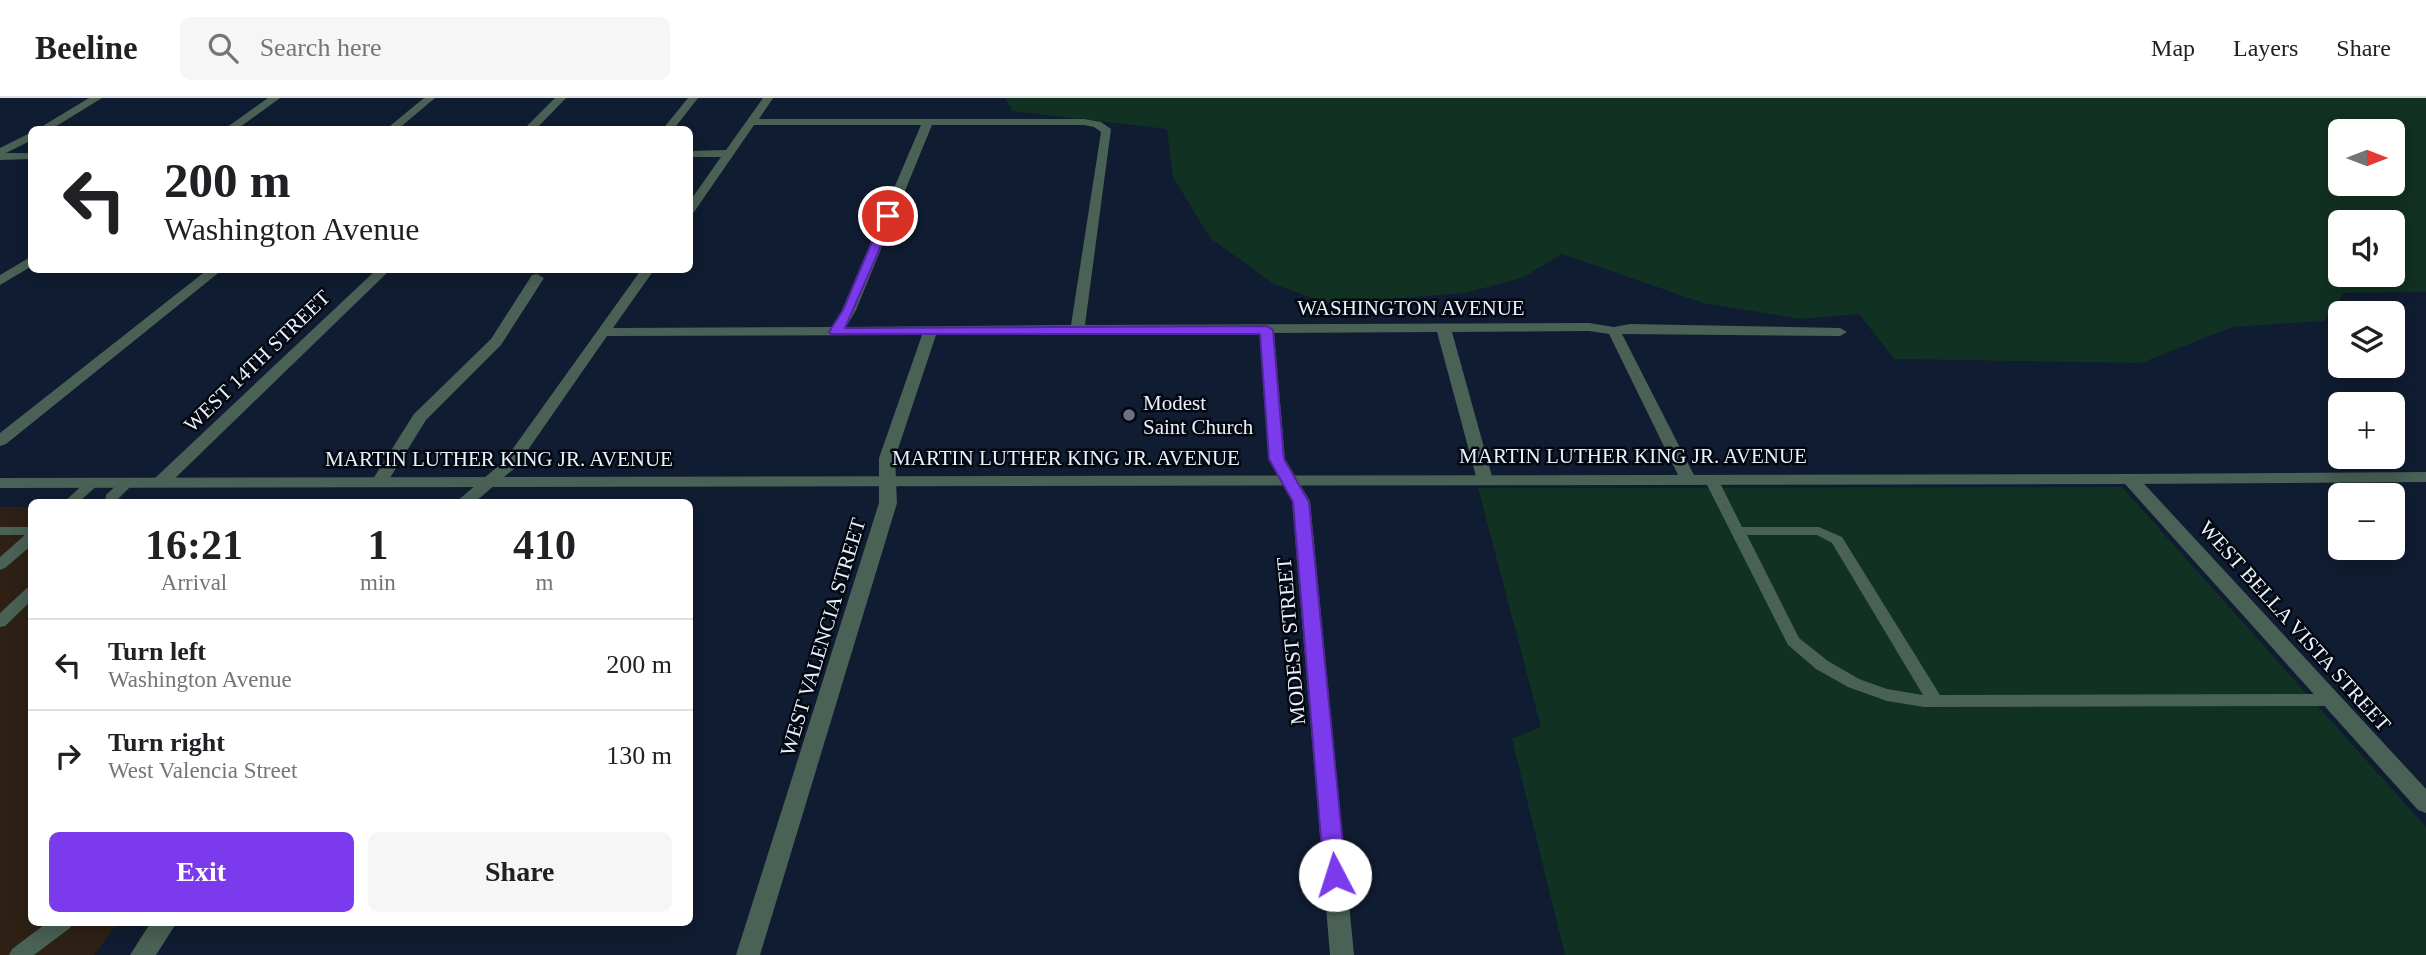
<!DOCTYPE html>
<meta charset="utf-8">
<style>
:root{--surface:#fff;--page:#f6f6f6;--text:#202124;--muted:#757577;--line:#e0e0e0;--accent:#7c3aed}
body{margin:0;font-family:"Times New Roman",serif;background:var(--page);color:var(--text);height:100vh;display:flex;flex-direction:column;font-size:26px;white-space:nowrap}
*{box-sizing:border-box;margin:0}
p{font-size:23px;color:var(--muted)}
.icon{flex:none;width:38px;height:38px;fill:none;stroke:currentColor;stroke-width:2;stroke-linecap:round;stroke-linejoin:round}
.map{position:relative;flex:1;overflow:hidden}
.drawer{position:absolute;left:28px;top:401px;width:665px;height:427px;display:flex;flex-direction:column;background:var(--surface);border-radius:10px;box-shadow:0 4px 18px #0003}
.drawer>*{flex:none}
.top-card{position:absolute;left:28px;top:28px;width:665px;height:147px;border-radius:10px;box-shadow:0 4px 18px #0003;background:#fff;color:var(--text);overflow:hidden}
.needle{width:46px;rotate:90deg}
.buttons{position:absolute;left:2328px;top:21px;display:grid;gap:14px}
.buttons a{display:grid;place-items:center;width:77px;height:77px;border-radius:10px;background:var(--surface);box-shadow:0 4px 18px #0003;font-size:35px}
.pin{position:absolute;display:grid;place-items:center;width:60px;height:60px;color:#fff;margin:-30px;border:4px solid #fff;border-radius:50%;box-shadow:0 2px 7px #0007}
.me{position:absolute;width:77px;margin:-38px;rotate:355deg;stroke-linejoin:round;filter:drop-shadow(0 0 5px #0008)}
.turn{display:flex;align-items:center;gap:24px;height:147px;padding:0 21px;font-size:32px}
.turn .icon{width:91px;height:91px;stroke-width:2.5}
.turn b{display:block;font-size:49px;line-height:60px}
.eta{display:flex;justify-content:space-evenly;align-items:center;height:119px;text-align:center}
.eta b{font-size:42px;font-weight:700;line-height:49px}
.action{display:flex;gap:14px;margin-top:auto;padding:14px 21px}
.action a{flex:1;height:80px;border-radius:10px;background:var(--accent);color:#fff;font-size:28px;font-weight:700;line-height:80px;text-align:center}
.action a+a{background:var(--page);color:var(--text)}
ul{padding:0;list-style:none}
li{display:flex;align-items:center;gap:21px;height:91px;padding:0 21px;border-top:2px solid var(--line)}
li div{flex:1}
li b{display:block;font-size:26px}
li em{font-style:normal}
header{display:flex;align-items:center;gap:42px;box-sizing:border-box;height:98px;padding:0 35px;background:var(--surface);border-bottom:2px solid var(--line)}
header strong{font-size:33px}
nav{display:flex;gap:38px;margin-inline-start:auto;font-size:24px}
.search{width:490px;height:63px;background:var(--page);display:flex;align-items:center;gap:18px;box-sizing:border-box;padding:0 24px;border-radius:10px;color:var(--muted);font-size:26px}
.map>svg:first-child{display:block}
.education{fill:#2e2014}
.green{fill:#113122;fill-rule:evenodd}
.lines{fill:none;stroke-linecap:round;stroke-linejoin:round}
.service{fill:#4a6155;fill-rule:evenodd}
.minor{fill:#4a6155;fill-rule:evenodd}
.tertiary{fill:#4a6155;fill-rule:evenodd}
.route{fill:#7c3aed;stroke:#51269a;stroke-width:2}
.worship-dot{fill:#6b7280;stroke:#03070f;stroke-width:2.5}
.labels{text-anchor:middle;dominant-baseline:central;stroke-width:5;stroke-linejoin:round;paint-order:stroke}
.street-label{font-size:21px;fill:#eaf1fd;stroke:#03070f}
.poi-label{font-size:21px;fill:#eaf1fd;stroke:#03070f;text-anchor:start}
</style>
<header>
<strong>Beeline</strong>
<div class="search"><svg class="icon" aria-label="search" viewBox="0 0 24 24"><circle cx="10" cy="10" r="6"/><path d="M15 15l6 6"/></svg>Search here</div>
<nav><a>Map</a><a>Layers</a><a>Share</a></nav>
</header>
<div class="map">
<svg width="2426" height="857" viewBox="0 0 2426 857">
<rect width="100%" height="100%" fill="#101c31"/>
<path class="education" d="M0 409H31L32 824H119L94 857H0Z"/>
<path class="green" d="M1005 0H2426V194L2344 195 2324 223 2232 229 2141 265 1894 261 1859 216 1801 221 1703 205 1562 156 1522 180 1465 195 1329 206 1274 186 1210 140 1173 79 1167 31 1012 13ZM2340 33H2392V86H2340ZM2340 124H2392V177H2340Z
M2122 389 2426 729V857H1565L1512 641 1541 629 1478 390Z"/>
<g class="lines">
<path class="service" d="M1711 377 1718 381 1742 429H1819L1842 439 1940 597 2332 596 2338 598 2340 602 2338 606 2332 608 1924 609 1887 603 1848 589 1816 571 1788 547 1704 381ZM1747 437H1817L1832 445 1923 597 1887 591 1859 581 1828 563 1799 540Z
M128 380 135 384 118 401 119 404H105L106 397 123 381Z
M93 381 100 385 79 404H64L88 382Z
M0 429H32V447L5 470 0 472V459L25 437H0Z
M32 488V502L5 528 0 529V515L27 490Z
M48 824H73L70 830 34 857H9L12 851Z"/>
<path class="minor" d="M89 0H102L50 32H36Z
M268 0H280L236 32H223Z
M424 0H435L397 32H385Z
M555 0H566L535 32H523Z
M688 0H698L673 32H662Z
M763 0H773L759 21H1084L1101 24 1111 31 1085 227 1589 225 1614 229 1630 226 1840 230 1847 234 1840 238 1622 236 1696 381 1688 386 1680 381 1609 236 1589 233 1452 234 1493 382 1485 387 1477 382 1437 234 1274 235 1285 361 1310 403 1354 857H1330L1292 403 1269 361 1260 235 936 237 895 360 897 405 760 857H736L879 405V360L922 237 607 238 516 369 475 404H456L504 363 641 172H654L613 230 832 229 842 212 921 27H754L694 114 690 115V103L721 59H690V53L726 52ZM932 27H1084L1094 29 1101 34 1071 227 846 229 856 212Z
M32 34V42L6 55H32V61L0 62V50Z
M32 158V168L0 187V177Z
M207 172H222L6 346 0 348V335Z
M376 172H390L166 389H154L152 385 154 381Z
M537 176 544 180 501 247 426 322 385 388H373L371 384 414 316 491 241 532 177Z
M2426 374V384L2130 386 2122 381 2130 376Z
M151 824H177L156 857H130Z"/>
<path class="tertiary" d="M2130 376 2136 377 2426 691V715L2418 712 2125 386 0 390V380Z"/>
</g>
<path class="route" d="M888 114 894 118 845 230 1267 228 1273 232 1284 361 1309 404 1346 777 1342 783 1335 786 1327 783 1324 777 1293 404 1269 361 1260 236H831L829 234 843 212 883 118Z"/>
<circle class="worship-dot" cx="1129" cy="317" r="7"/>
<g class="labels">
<g class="street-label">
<text x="1411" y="210">WASHINGTON AVENUE</text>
<text transform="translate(257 263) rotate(-44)">WEST 14TH STREET</text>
<text x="1633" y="358">MARTIN LUTHER KING JR. AVENUE</text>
<text x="1066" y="360">MARTIN LUTHER KING JR. AVENUE</text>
<text x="499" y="361">MARTIN LUTHER KING JR. AVENUE</text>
<text transform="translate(2295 528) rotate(48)">WEST BELLA VISTA STREET</text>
<text transform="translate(823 539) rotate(-73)">WEST VALENCIA STREET</text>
<text transform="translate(1291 543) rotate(-95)">MODEST STREET</text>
</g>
<g class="poi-label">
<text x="1143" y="305">Modest<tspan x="1143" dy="24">Saint Church</tspan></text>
</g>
</g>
</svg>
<div class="buttons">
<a><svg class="needle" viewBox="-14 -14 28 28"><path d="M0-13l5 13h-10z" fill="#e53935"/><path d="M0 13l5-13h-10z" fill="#757577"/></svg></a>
<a><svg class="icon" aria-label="sound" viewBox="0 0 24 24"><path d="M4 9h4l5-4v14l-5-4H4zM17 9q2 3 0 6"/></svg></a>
<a><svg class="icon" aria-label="layers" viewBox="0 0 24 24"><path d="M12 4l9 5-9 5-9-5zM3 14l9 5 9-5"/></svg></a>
<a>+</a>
<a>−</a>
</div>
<div class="pin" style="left:888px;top:118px;background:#d93025"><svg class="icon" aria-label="arrive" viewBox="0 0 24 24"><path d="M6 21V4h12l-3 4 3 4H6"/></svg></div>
<svg class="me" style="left:1335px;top:777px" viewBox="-20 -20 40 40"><circle r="19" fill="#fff"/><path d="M0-13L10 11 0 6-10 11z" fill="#7c3aed"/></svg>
<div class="top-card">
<div class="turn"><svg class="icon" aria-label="left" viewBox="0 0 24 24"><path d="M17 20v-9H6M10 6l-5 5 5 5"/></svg><div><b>200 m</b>Washington Avenue</div></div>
</div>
<section class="drawer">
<div class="eta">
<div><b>16:21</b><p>Arrival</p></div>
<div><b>1</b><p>min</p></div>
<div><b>410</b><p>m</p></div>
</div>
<ul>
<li><svg class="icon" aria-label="left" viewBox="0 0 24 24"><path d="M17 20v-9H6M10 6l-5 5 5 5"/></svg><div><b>Turn left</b><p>Washington Avenue</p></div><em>200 m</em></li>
<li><svg class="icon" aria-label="right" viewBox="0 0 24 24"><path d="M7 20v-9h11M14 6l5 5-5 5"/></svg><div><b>Turn right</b><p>West Valencia Street</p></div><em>130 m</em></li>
</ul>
<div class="action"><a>Exit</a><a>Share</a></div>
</section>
</div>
